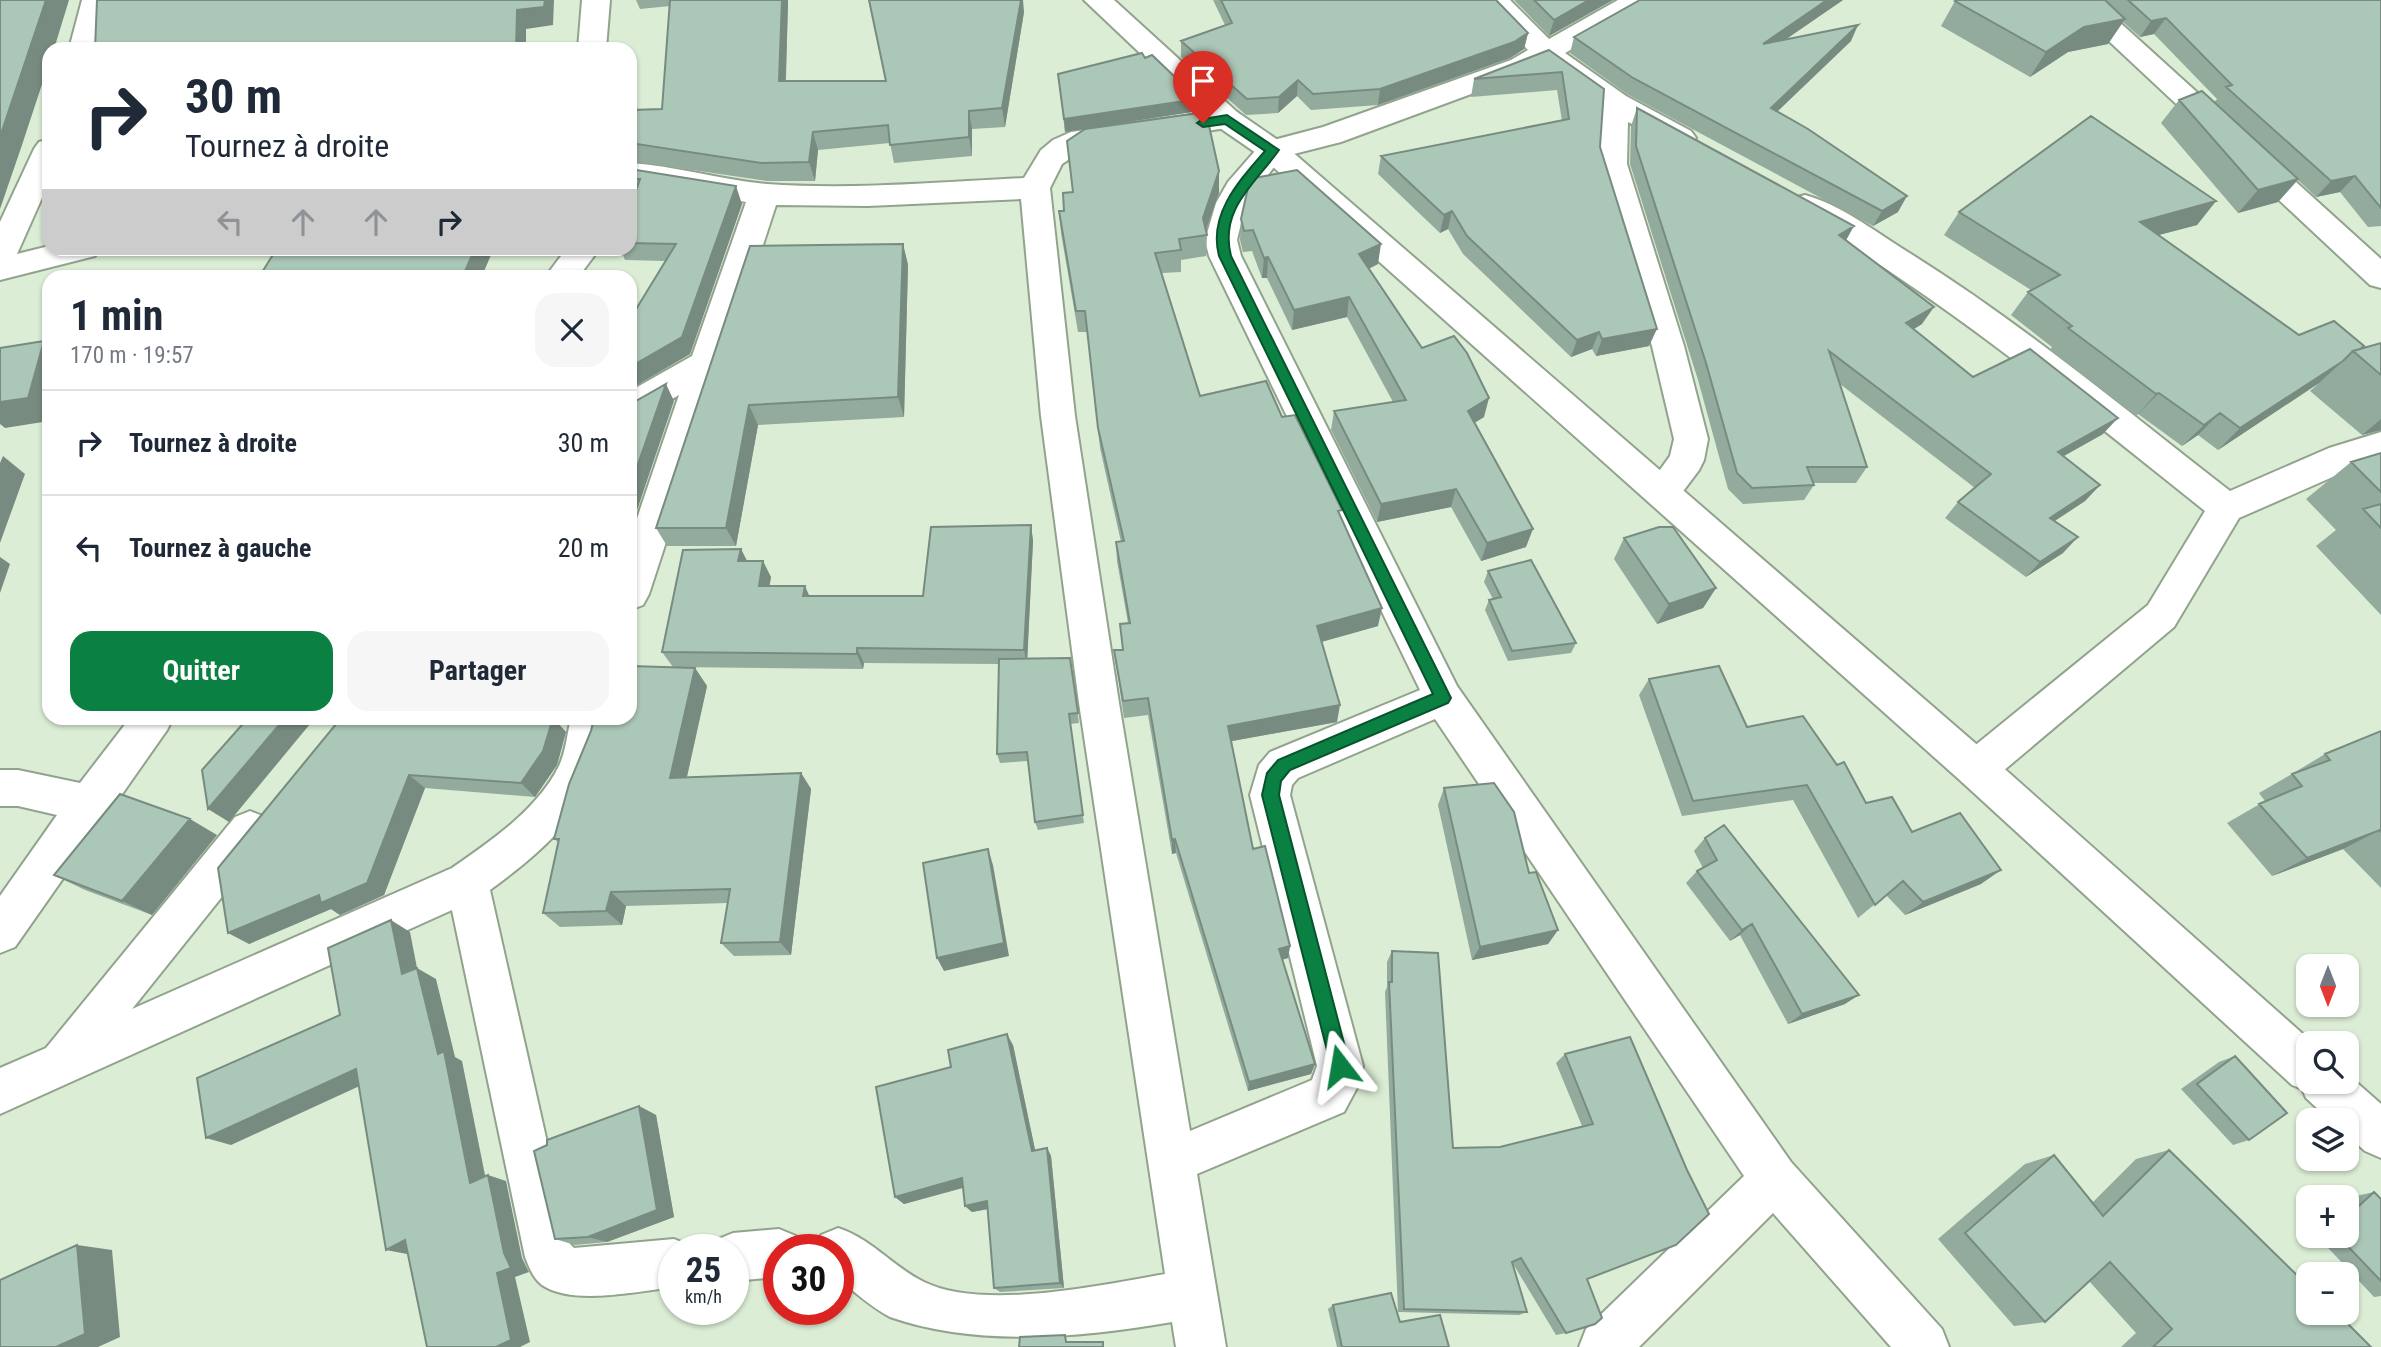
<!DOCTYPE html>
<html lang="fr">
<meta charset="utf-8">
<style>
:root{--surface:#fff;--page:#f6f6f7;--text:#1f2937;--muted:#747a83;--line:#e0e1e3;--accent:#0b8043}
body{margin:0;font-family:"Roboto Condensed",sans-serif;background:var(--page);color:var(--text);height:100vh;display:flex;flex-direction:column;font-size:26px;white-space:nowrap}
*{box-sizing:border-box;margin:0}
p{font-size:23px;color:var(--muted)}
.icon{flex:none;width:38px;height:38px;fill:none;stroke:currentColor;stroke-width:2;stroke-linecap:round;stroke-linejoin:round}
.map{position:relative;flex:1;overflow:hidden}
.drawer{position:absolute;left:42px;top:270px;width:595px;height:455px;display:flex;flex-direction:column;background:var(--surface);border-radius:21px;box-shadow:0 2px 5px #0004}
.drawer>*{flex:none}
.hud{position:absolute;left:42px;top:42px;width:595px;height:214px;border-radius:21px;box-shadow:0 2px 5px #0004;background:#fff;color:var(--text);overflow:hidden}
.needle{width:46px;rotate:180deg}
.buttons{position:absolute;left:2296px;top:954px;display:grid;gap:14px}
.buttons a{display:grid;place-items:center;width:63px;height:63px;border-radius:14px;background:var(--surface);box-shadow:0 2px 5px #0004;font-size:35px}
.speed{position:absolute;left:658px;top:1234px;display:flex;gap:14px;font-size:35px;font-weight:700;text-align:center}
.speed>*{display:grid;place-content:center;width:91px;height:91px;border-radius:50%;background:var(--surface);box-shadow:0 2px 5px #0004;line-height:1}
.speed small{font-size:18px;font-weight:400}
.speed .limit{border:10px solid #d22;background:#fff;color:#111}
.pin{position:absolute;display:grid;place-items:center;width:60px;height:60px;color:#fff;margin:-72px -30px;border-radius:50% 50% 50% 0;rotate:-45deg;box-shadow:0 0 7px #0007}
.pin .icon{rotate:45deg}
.me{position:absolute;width:77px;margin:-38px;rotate:346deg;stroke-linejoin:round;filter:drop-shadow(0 0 5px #0008)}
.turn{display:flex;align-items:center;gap:24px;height:147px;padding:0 28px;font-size:32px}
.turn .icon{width:91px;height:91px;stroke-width:2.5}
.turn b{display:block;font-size:49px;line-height:60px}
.lanes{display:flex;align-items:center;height:66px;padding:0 28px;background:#0003;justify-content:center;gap:35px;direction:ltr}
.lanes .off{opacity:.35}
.round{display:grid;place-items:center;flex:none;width:74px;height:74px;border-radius:21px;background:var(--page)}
.summary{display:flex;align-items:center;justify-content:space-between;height:119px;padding:0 28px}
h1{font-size:42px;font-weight:700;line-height:52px}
.primary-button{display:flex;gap:14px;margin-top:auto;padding:14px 28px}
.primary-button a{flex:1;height:80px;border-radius:21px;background:var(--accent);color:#fff;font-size:28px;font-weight:700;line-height:80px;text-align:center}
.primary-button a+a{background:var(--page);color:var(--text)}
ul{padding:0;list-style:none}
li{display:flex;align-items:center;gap:21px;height:105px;padding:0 28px;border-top:2px solid var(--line)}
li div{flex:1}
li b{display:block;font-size:26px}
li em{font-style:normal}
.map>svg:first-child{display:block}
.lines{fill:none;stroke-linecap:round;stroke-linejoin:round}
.street-casing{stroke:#92a38d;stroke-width:4}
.secondary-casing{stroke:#92a38d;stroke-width:4}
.street{fill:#fff;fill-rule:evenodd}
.secondary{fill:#fff;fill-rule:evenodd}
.wall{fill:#93ab9d}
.shaded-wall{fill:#788b80}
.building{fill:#abc7b7;stroke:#788b80;stroke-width:2}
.route{fill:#0b8043;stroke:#07532c;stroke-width:2}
</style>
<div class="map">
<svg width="2381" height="1347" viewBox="0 0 2381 1347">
<rect width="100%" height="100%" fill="#dbedd5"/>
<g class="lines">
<defs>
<path id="street" d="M82 0H110L97 49H69Z
M582 0H610L606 49H578Z
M1481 0H1510L1549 39 1618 0H1652L1648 6 1565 53 1626 96 1691 131 1696 138 1691 145 1681 148 1628 122 1627 164 1684 346 1708 439 1704 460 1699 470 1675 502 1662 506 1649 502 1644 492 1670 456 1674 439 1652 346 1597 164 1601 106 1544 65 1531 72 1341 142 1282 157 1246 203 1237 240 1241 256 1457 686 1791 1162 1942 1329 1949 1347H1891L1773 1213 1639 1347H1579L1586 1329 1744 1176 1435 719 1298 778 1292 785 1290 795 1363 1066 1359 1084 1344 1112 1197 1174 1226 1347H1176L1172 1322C1081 1338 976 1347 890 1317 871 1307 855 1292 838 1279V1250H815L821 1235 838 1228C872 1239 893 1267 924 1282 983 1311 1102 1285 1165 1274L1079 703 1041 416 1021 199 868 206 776 205 649 594 643 605 630 610V539L679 395 642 416 630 420V391L692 356 746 202 630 183V163C676 166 721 180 767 184 853 190 939 182 1024 178L1041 150 1053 140 1071 132 1227 110 1237 112 1242 119 1237 126 1227 128 1086 148 1062 164 1050 188 1075 416 1119 703 1190 1131 1312 1080 1317 1066 1250 795 1259 765 1270 752 1420 690 1209 256 1205 240 1216 203 1228 182 1262 143 1323 127 1511 60 1528 50Z
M2065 0H2095L2381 259V288L2370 285Z
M49 139V182L17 254 49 246V248H99L95 256 0 280V222L34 149 39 142Z
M1805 195C1839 204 1873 230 1903 249 2018 320 2123 408 2230 491L2329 448 2381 432V459L2353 468 2239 518 2174 627 1990 782 1976 787 1962 782 1956 769 1962 756 2148 605 2205 511C2072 405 1942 297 1794 212L1790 205 1794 198Z
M567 248H600L579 276H546Z
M130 718H173L167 730 15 947 0 953V896L57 815 18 806H0V770H18L80 783Z
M571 718H611C607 734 604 750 599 765 580 820 535 857 490 890L570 1244 574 1248 674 1239 691 1246 693 1250H674V1287C638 1291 573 1306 542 1285 533 1278 529 1267 525 1257L452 910 0 1114V1068L46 1048 235 817 250 811 265 817 271 830 265 843 132 1009 452 868C491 841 537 810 559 766 566 751 567 734 571 718Z
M779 1229 796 1236 802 1250H779V1277L733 1281V1250H712L716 1240 733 1233Z"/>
<path id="secondary" d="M1084 0H1114L1237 112 1282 143 1990 756 2313 1043H2308V1082H2347V1074L2381 1104V1158L2365 1151 2347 1135V1120H2330L2306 1098 2302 1089 2292 1085 1962 782 1262 157 1217 126Z"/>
</defs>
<use href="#street" class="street-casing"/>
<use href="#secondary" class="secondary-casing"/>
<use href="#street" class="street"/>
<use href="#secondary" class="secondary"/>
</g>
<path class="wall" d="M636 0H788L786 81H886L1024 12 1005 127 972 129V156L894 163 890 143 818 150 815 181H767L631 161 630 157V115L662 109 670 6 640 9Z
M1213 0H1496L1528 33 1524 49 1510 58 1378 105 1311 110 1297 96 1278 113 1246 115 1181 57V41L1225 25Z
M1514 0H1613L1549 36Z
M1640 0H1843L1786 39 1851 41 1777 112 1898 212 1873 226 1627 94 1570 53 1574 37Z
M1957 0H2381V226L2368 227 2340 192 2316 197 2298 180 2278 202 2238 213 2161 123 2179 100 2214 102 2217 99 2154 34 2140 37 2123 22 2108 44 2068 52 2030 77 1941 26 1955 1Z
M1549 50 1604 89 1600 147 1649 346 1596 356 1592 349 1571 357 1463 254 1448 229 1440 233 1378 174 1381 156 1562 121 1557 90 1471 97 1474 79Z
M1058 74 1198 99V111L1100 126 1219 193 1206 230 1207 235 1206 256 1181 260V272L1162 273 1200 396 1282 417 1341 518 1378 626 1321 642 1337 722 1231 741 1253 849 1290 946 1288 958 1282 960 1315 1064 1311 1074 1248 1091 1176 853 1172 854 1148 715 1124 718 1114 650H1123L1128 623 1117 561 1116 542H1121L1100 448 1087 332H1078L1061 233 1059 211H1064L1073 192 1067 141 1085 129 1065 132Z
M1637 108 1846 240 1922 324 1914 329 1973 377 2103 434 2064 456 2100 485 2085 501 2055 521 2063 553 2026 577 1945 518 1958 502 1975 488 1840 384 1867 467 1856 483H1813L1814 485 1804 500 1743 504 1728 489 1698 380 1630 164 1631 126Z
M630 169 742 204 690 354 630 389V319L665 261 625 260 620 248H630V207L633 197H630Z
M2216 201 2197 225 2158 235 2299 335 2361 349 2381 343V430L2362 435 2310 391 2319 383 2218 450 2198 435 2182 446 2138 414 2136 416 2050 350 2052 347 2011 315 2028 292 2031 290 1944 235 1959 212Z
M1241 219 1378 264 1369 268 1422 348 1484 417 1474 423 1526 547 1481 561 1451 507 1377 522 1331 430 1334 411 1393 402 1347 317 1292 330 1267 278H1262L1252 251 1243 252 1240 240Z
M903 244 908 265 904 417 758 425 736 546H667L656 528 750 246Z
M2381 453V615L2316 546 2336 530 2306 499 2351 462Z
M1031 525 1033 541 1027 658H1070L1079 723 1070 724 1084 823 1038 830 1035 822 1028 761 1000 763 997 754 999 664 864 663 863 669 673 667 662 652 741 549 747 561 771 577 769 586 809 596H923Z
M1624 538 1716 588 1703 608 1657 624 1614 559Z
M1488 571 1576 643 1571 653 1508 661 1485 610 1489 600 1493 599 1484 582Z
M695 668 707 686 687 777 801 773 811 789 791 955 734 956 721 943 728 903 626 906 622 925 560 927 543 913 559 843 554 839Z
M1649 679 1747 727 1837 765 1866 803 1912 832 1981 884 1905 915 1886 895 1858 918 1793 800 1682 816 1639 695Z
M341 718H553L566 732 557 765 535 797 425 788 384 895 340 915 331 909 249 944Z
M2381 731V888L2343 849 2272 876 2227 823 2265 801 2259 793 2292 774 2325 754Z
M1444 788 1529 873 1558 930 1548 944 1472 960 1438 805Z
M217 835 152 915 85 890 54 875Z
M1705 838 1845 1004 1788 1024 1740 935 1730 941 1686 883 1697 871 1703 868 1694 851Z
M1392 951 1453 1148 1500 1147 1582 1126 1556 1063 1565 1054 1630 1037 1587 1279 1566 1333 1556 1335 1512 1262 1527 1312 1519 1315 1398 1312 1385 992 1387 987V962Z
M1013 1045 1035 1150 1047 1148 1051 1156 1064 1288 1000 1292 994 1288 988 1209 972 1212 965 1206 963 1188 904 1204 895 1197 951 1067Z
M2235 1056 2249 1140 2233 1145 2181 1089 2219 1062Z
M639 1106 656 1115 674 1217 607 1242 575 1245 555 1239Z
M2169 1150 2371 1347H2121L2136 1333 2089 1281 2045 1322 2014 1326 1938 1239 2025 1164 2054 1155 2093 1202 2136 1159Z
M2374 1192 2381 1199V1296L2374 1297 2317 1236H2347V1204L2356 1196Z
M1333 1305 1400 1322 1449 1347H1337L1328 1309Z"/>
<path class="shaded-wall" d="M46 0H69L54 49H49V63L21 148 0 209V137Z
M545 0H554L553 25 526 29V49H516L517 10Z
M782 0H788V3L785 100 779 81Z
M1021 0H1023L1024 12 1005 127 1002 108Z
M1589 0H1613L1549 36 1554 20Z
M1827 0H1843L1756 60 1763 44Z
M2166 18 2154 34 2140 37 2151 21Z
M2125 19 2108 44 2068 52 2030 77 2046 52 2084 27Z
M1858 25 1851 41 1764 124 1771 108Z
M1528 33 1524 49 1510 58 1378 105 1380 89Z
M1298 80 1297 96 1278 113 1279 97Z
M1198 99V111L1065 132 1064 119Z
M969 111 972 129V156L969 137Z
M813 132 818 150 815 181 809 162Z
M1219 171V193L1204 235 1203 218Z
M2355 176 2340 192 2316 197 2331 181Z
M2298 179 2278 202 2238 213 2258 190Z
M736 186 742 204 690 354 630 389V367Z
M1907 196 1898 212 1873 226 1882 211Z
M2216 201 2197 225 2121 245 2140 222Z
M1452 211 1448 229 1440 233 1444 215Z
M1854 226 1844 244 1839 235Z
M903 244 908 265 904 417 898 397Z
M1381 244 1378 264 1357 275 1359 254Z
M475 248H494L482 276H463Z
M1268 257 1267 278H1262L1264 258Z
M1349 297 1347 317 1292 330 1294 310Z
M1934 307 1922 324 1895 340 1906 323Z
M1657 329 1649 346 1596 356 1602 339Z
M1599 332 1592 349 1571 357 1577 340Z
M44 341 49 346V421L5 428 0 424V402Z
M2343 361 2319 383 2218 450 2240 428Z
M666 384 674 401 630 531V487Z
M2159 393 2136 416 2156 394Z
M1489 398 1484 417 1463 430 1468 411Z
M749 405 758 425 736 546 726 528Z
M2220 413 2198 435 2182 446 2204 425Z
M2118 418 2103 434 2044 467 2058 452Z
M2381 419V430L2362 435Z
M3 456 25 474 0 543V463Z
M2100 485 2085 501 2036 533 2050 518Z
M1456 489 1451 507 1377 522 1381 504Z
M1031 525 1033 541 1027 665 1024 650Z
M1533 529 1526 547 1481 561 1487 543Z
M2078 537 2063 553 2026 577 2040 562Z
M741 549 749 565 738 561Z
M0 557 10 564 0 593Z
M763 561 771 577 767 602 759 586Z
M805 586 812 602 803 596Z
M1716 588 1703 608 1657 624 1669 604Z
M1382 608 1378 626 1314 644 1317 626Z
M857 648 864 663 863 669 857 654Z
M695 668 707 686 683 794 670 778Z
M1340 705 1337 722 1227 742 1228 726Z
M285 718H315L229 822 208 809Z
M553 718 566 732 557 765 535 797 521 783Z
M801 773 811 789 791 955 780 942Z
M409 775 425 788 384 895 340 915 331 909 249 944 228 933Z
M190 819 217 835 152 915 122 901Z
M2380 830 2343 849 2272 876 2307 858Z
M1175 839 1176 853 1172 854V840Z
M988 849 993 865 1009 956 944 971 937 958Z
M2001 870 1981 884 1905 915 1923 902Z
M611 892 626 906 622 925 606 911Z
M391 920 410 932 417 968 436 979 455 1057 462 1061 488 1190 470 1183 438 1054 402 974Z
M1752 924 1740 935 1730 941 1742 930Z
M1558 930 1548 944 1472 960 1480 947Z
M1290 946 1288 958 1277 961 1279 949Z
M1859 995 1845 1004 1788 1024 1802 1014Z
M1007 1034 1013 1045 1037 1159 1032 1151Z
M1315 1064 1311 1074 1248 1091 1249 1082Z
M356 1069 377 1078 231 1145 206 1138Z
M639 1106 656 1115 674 1217 607 1242 588 1237Z
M1047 1148 1051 1156 1064 1288 1060 1283Z
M488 1175 506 1181 522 1258 529 1272 515 1277 530 1342 520 1347H496L497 1273 504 1253Z
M962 1178 969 1186 904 1204 895 1197Z
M987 1201 993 1208 972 1212 965 1206Z
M405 1240 425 1245 407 1254 386 1250Z
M77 1245 112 1250 120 1337 98 1347H56Z"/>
<path class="building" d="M0 0H46L0 137Z
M97 0H545L544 7 517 10 516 49H95Z
M670 0H782L779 81H886L869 0H1021L1002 108 969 111V137L890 145 888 125 813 132 809 162 761 163 630 143V115L631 110 662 109Z
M1221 0H1496L1528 33 1514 42 1380 89 1313 94 1298 80 1279 97 1247 99 1181 41 1232 23Z
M1534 0H1589L1554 20Z
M1640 0H1827L1763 44 1858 25 1771 108 1808 129 1907 196 1882 211 1633 78 1574 37Z
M1957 0H2105L2125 19 2084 27 2046 52 1955 1Z
M2128 0H2381V208L2355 176 2331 181 2226 87 2232 85 2166 18 2151 21Z
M1549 50 1604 89 1600 147 1657 329 1602 339 1599 332 1577 340 1467 236 1452 211 1444 215 1381 156 1569 119 1562 72 1474 79Z
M1142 53 1145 58 1152 55 1198 99 1064 119 1058 74Z
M2202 91 2298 179 2258 190 2179 100Z
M1637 108 1854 226 1839 235 1934 307 1906 323 1973 377 2030 349 2118 418 2058 452 2100 485 2050 518 2078 537 2040 562 1958 502 1991 474 1829 351 1867 467H1807L1814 485 1752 488 1737 473 1706 363 1636 146Z
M1206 112 1219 171 1203 218 1207 235 1179 239 1181 250 1155 253 1200 396 1266 381 1282 417 1295 415 1342 510 1338 511 1382 608 1317 626 1340 705 1228 726 1253 849 1265 846 1290 946 1279 949 1315 1064 1249 1082 1175 839 1172 840 1148 698 1123 701 1114 650H1123L1120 624 1130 623 1116 542 1124 541 1098 428 1085 311H1076L1059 211H1064L1063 193 1073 192 1067 141 1085 129Z
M2091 116 2216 201 2140 222 2299 335 2334 321 2364 346 2360 349 2353 351 2343 361 2240 428 2220 413 2204 425 2159 393 2156 394 2068 328 2072 326 2028 292 2060 275 1959 212Z
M630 169 736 186 682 337 630 367V319L676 244 630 243V207L640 179H630Z
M1297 170 1381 244 1359 254 1422 348 1454 336 1467 353 1489 398 1468 411 1533 529 1487 543 1456 489 1381 504 1334 411 1406 400 1349 297 1294 310 1268 257 1264 258 1253 230 1244 231 1241 219 1249 183 1254 178Z
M903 244 898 397 749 405 726 528H656L750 246Z
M277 248H475L463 276H235L238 272 261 274Z
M44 341 28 398 0 402V348Z
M2381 343V375L2353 351Z
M666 384 630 487V403L634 402Z
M2381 453V492L2351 462Z
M2381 504V528L2363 509Z
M1031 525 1024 650 857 648V654L662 652 683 550 741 549 738 561H763L759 586H805L803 596H923L931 527Z
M1659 527H1673L1716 588 1669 604 1624 538Z
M1531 560 1576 643 1512 651 1489 600 1501 597 1488 571Z
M1070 658 1078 713 1069 714 1083 815 1035 822 1027 752 997 754 999 659Z
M630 666 695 668 670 778 801 773 780 942 721 943 730 889 611 892 606 911 543 913 559 839H554L569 784 591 731 594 718H630Z
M1719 666 1747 727 1803 716 1837 765 1844 762 1866 803 1892 797 1912 832 1960 813 2001 870 1923 902 1903 881 1875 905 1807 785 1693 801 1649 679Z
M248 718H285L208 809 202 770Z
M341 718H553L543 751 521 783 409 775 367 883 321 903 319 895 228 933 218 868Z
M2381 731V832L2380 830 2307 858 2259 804 2302 786 2292 774 2330 760 2325 754Z
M1494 783 1514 812 1529 873 1536 872 1558 930 1480 947 1444 788Z
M120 794 190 819 122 901 54 875Z
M1724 825 1859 995 1802 1014 1752 924 1742 930 1697 871 1717 860 1705 838Z
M988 849 1004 943 937 958 923 863Z
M391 920 402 974 417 968 438 1054 444 1051 470 1183 488 1175 504 1253 511 1268 497 1273 511 1340 496 1347H427L405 1240 386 1250 356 1069 206 1138 197 1078 340 1015 328 948Z
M1392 951 1438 953 1453 1148 1500 1147 1593 1124 1565 1054 1630 1037 1687 1170 1709 1214 1676 1245 1587 1279 1602 1318 1595 1324 1566 1333 1521 1258 1512 1262 1527 1312 1404 1309 1389 982H1392Z
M1007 1034 1032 1151 1047 1148 1060 1283 994 1288 987 1201 965 1206 962 1178 895 1197 876 1087 951 1067 948 1050Z
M2235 1056 2287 1113 2249 1140 2197 1084Z
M639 1106 657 1210 588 1237 555 1239 534 1151 547 1145V1140Z
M2169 1150 2308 1286V1312H2336L2371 1347H2153L2172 1329 2110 1262 2045 1322 1965 1233 2054 1155 2103 1216Z
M2374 1192 2381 1199V1281L2338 1236H2347V1217Z
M77 1245 85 1334 56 1347H0V1280Z
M1391 1293 1400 1322 1440 1315 1449 1347H1342L1333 1305Z
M1065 1335 1066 1342H1103V1347H1019L1020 1337Z"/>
<path class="route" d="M1227 115 1279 150C1255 184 1219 209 1231 256L1451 698 1448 703 1290 770 1281 781 1279 795 1350 1066 1347 1073 1340 1075 1334 1073 1331 1066 1262 795 1267 773 1278 760 1433 694 1219 256C1208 214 1239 181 1265 151L1225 124 1203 127 1197 123 1203 119Z"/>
</svg>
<div class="buttons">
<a><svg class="needle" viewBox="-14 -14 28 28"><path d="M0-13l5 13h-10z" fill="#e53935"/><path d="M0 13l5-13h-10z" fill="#747a83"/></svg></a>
<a><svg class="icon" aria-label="search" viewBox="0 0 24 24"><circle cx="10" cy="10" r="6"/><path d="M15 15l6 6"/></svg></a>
<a><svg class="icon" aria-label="layers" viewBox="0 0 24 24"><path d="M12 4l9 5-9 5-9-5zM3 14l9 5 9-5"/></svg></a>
<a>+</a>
<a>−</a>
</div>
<div class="speed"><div>25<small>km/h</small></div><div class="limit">30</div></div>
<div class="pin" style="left:1203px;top:123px;background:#d93025"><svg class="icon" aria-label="arrive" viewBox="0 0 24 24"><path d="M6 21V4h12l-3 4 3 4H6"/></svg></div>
<svg class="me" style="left:1340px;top:1066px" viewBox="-20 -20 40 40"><path d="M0-17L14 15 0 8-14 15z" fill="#0b8043" stroke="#fff" stroke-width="4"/></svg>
<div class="hud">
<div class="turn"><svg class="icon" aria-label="right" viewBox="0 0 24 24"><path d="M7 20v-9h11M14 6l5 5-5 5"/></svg><div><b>30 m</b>Tournez à droite</div></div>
<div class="lanes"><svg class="icon off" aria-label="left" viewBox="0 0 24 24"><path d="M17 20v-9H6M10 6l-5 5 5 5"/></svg><svg class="icon off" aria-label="ahead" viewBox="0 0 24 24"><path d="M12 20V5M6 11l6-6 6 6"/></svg><svg class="icon off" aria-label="ahead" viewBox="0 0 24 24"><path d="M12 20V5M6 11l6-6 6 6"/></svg><svg class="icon" aria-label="right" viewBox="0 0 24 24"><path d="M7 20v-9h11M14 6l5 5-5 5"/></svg></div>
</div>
<section class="drawer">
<div class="summary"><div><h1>1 min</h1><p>170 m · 19:57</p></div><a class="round"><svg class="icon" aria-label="close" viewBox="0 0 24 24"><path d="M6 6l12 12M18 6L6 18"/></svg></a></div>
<ul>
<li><svg class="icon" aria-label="right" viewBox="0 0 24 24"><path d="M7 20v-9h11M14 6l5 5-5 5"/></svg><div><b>Tournez à droite</b></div><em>30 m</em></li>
<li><svg class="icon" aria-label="left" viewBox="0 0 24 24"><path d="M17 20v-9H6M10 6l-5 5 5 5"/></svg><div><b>Tournez à gauche</b></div><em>20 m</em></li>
</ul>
<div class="primary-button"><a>Quitter</a><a>Partager</a></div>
</section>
</div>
